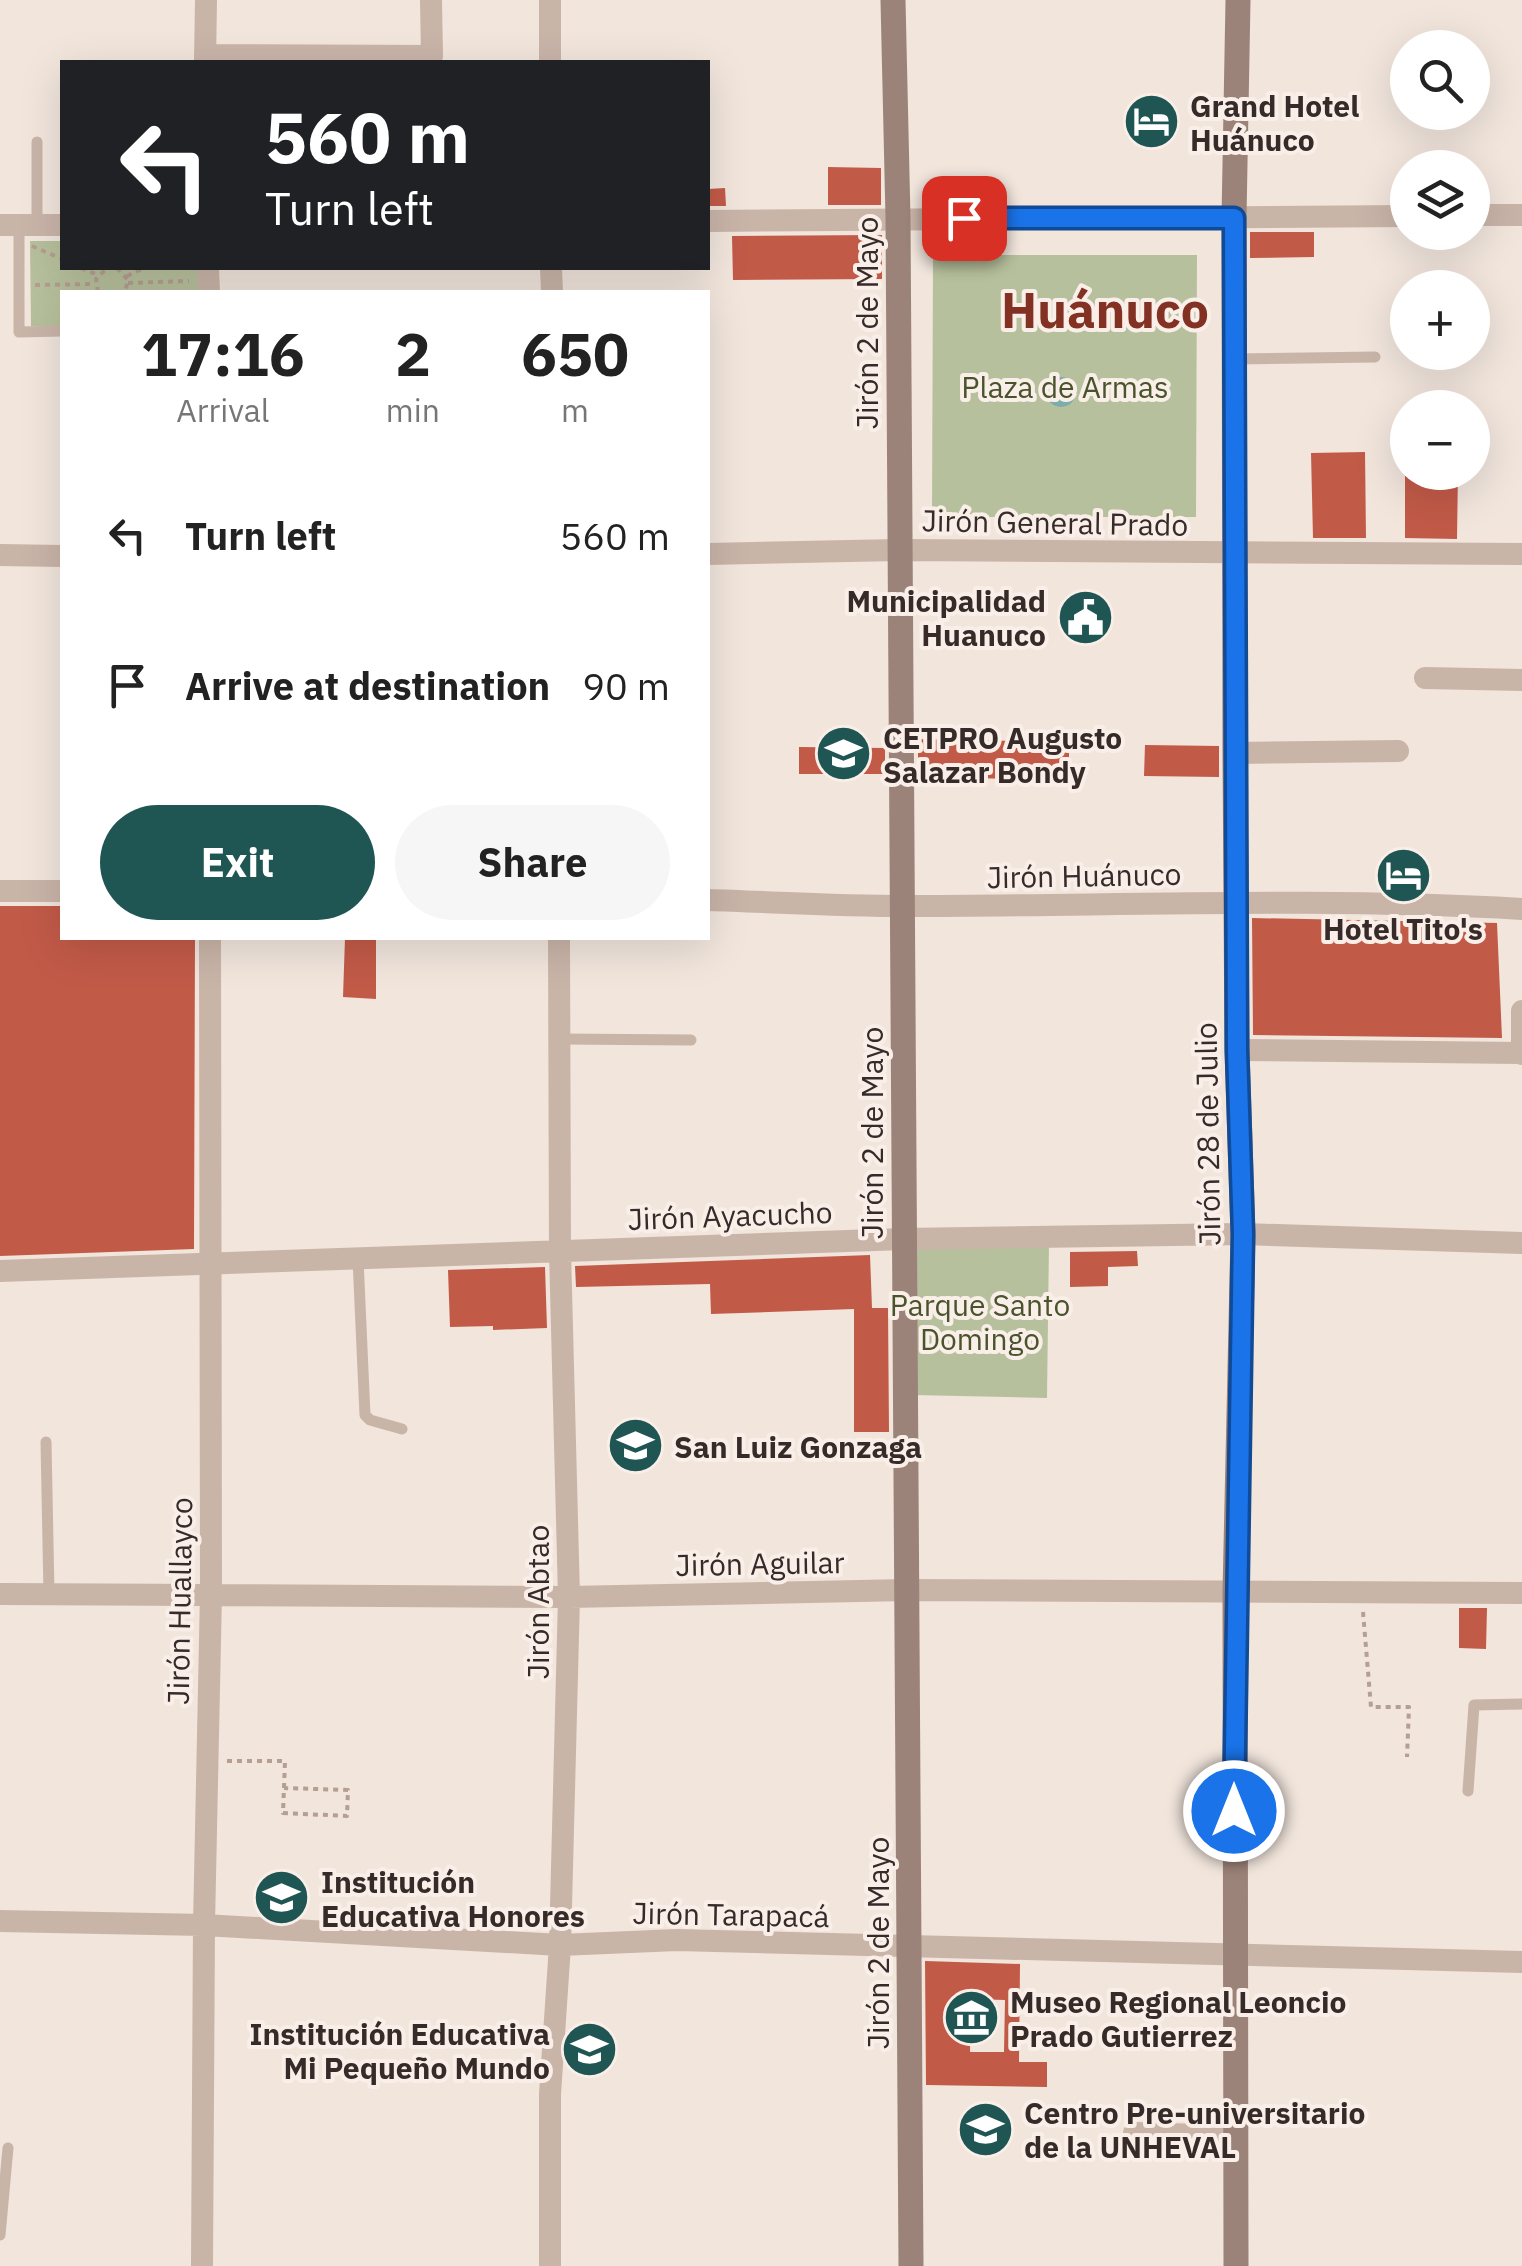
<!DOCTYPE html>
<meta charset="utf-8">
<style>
:root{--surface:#fff;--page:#f6f6f6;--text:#222;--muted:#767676;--accent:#1f5654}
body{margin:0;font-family:"IBM Plex Sans",sans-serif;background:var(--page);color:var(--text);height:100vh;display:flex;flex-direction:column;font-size:38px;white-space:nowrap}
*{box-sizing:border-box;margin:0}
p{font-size:32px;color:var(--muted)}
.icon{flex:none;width:55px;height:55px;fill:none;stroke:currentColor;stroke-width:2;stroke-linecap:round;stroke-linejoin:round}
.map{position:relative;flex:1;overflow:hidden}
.drawer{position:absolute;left:60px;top:290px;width:650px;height:650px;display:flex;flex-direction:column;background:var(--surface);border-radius:0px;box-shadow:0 10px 40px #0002}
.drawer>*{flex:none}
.guide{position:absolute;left:60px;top:60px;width:650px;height:210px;border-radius:0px;box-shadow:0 10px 40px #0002;background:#202124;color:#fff;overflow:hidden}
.controls{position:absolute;left:1390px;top:30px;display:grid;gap:20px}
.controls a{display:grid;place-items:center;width:100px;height:100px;border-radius:50%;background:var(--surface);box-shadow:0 10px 40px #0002;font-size:50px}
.pin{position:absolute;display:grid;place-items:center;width:85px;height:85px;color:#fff;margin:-42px;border-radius:20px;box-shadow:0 5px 15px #0006}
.me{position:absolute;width:110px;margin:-55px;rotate:0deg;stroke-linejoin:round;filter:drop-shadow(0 0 8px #0008)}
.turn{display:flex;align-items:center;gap:35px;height:210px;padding:0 40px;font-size:45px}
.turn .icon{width:130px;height:130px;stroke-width:2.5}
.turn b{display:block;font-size:70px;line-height:85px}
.eta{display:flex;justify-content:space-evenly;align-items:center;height:170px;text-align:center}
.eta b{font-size:60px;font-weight:700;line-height:70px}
.cta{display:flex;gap:20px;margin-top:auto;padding:20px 40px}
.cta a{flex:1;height:115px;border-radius:60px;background:var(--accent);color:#fff;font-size:40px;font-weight:700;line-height:115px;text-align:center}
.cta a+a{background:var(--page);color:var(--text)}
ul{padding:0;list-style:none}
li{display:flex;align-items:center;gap:30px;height:150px;padding:0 40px}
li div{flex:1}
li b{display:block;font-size:38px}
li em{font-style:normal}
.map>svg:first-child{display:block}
.green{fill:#b7c09c}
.water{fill:#7badaa}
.building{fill:#c25a48;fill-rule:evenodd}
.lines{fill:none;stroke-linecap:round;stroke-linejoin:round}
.path{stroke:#b59e92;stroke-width:4;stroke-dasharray:5 5;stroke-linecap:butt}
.lane{stroke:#c9b4a8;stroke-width:11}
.street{stroke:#c9b4a8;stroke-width:22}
.secondary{stroke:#9c8379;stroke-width:25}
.route-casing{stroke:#114b97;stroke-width:25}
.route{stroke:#1a73e8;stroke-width:18}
.labels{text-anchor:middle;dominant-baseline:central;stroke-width:8;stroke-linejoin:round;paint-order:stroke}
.poi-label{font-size:30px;font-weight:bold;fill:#362b28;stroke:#f9efe8;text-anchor:start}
.street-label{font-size:30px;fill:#362b28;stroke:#f9efe8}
.park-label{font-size:30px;fill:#49532c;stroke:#f9efe8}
.town-label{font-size:50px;font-weight:bold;fill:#823123;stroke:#f9efe8}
</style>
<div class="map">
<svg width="1522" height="2266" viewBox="0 0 1522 2266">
<rect width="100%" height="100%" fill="#f1e5dc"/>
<path class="green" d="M30 241H62V268H198L199 292H62V326H31Z
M933 255H1197L1196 517H932Z
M1049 1244 1047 1398 913 1395 911 1247Z"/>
<path class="water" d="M1046 392a15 15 0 1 1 30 0a15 15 0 1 1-30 0Z"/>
<path class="building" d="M828 167 881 168V205H828Z
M725 188 726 206H708V189Z
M1250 232H1314V257L1250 258Z
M882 235V279L733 280 732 236Z
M1365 452 1366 538H1313L1311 453Z
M1405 472H1458L1457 539 1405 538Z
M918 739 1069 742V780L918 777Z
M1145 745 1219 746V777L1144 776Z
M799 747 885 748V774H799Z
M0 906H62V938H195L194 1249 0 1256Z
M1252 918 1497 923 1502 1038 1253 1035Z
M345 938H376V999L343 997Z
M1137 1251 1138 1266 1108 1267V1286L1070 1287V1252Z
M870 1255 872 1308H888L889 1432H854V1309L711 1314 710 1284 576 1287 575 1266Z
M545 1267 547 1328 493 1330V1326L450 1327 448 1270Z
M1459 1608H1487L1486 1649 1459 1648Z
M925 1961 1020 1964 1019 2062H1047V2087L926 2085ZM971 1999 1005 2000 1004 2052H970Z"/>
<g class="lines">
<path class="path" d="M32 246 62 259
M81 268 98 275
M117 268 128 280 125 292
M127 276 144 268
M128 283 189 281
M35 285 95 284
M98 292 96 279 107 268
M1363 1612 1371 1707H1409L1407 1757
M227 1761H285L283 1813 347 1816 348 1790 284 1788"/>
<path class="lane" d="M37 142V225
M19 225V332L62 331
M1235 359 1375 357
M560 1039 691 1040
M358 1259 365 1415 370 1420 402 1429
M46 1442 49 1594
M1468 1791 1474 1705 1522 1704
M0 2235 8 2148"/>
<path class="street" d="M550 0V62
M205 55 432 56 431 0
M205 62 206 0
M1472 215H1522
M708 221 1408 216
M0 225H62
M208 268 209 292
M551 268 552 292
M708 554 899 550 1522 554
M0 555 62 556
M1425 678 1522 680
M1235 753 1398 751
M0 891H62
M708 900C773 902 839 906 905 906 1111 906 1317 897 1522 909
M1522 1011V1054
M1237 1050 1520 1053
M0 1271 904 1239 1243 1234 1522 1243
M0 1594 569 1597 907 1590 1522 1593
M0 1921 204 1925 560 1945 677 1940 1522 1962
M1134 2133 1235 2136
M202 2266 204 1925 211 1593 210 938
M550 2266V2094L560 1945 569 1597 560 1251 559 938"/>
<path class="secondary" d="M893 0 898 218 911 2266
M1236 2266 1235 1592 1243 1234 1237 1050 1235 753 1234 218 1238 0"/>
</g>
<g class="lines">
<defs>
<path id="route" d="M964 218H1234L1237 1050 1243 1234 1234 1811"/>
</defs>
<use href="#route" class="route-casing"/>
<use href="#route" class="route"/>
</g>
<defs>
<symbol id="hotel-disc" viewBox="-11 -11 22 22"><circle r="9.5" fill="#1f5654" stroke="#f9efe8"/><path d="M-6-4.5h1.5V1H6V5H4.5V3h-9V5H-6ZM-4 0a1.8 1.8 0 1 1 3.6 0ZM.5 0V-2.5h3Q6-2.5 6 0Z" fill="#fff"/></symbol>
<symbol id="civic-disc" viewBox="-11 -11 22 22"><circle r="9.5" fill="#1f5654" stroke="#f9efe8"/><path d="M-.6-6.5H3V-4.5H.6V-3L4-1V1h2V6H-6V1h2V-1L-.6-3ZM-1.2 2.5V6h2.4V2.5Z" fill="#fff"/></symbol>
<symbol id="university-disc" viewBox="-11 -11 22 22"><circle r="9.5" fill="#1f5654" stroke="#f9efe8"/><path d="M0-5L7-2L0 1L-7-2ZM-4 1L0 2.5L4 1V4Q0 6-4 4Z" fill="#fff"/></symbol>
<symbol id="school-disc" viewBox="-11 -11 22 22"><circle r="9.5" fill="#1f5654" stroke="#f9efe8"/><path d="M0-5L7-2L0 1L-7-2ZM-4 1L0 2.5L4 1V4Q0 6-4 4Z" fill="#fff"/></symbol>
<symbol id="museum-disc" viewBox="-11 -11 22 22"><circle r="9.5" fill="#1f5654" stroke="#f9efe8"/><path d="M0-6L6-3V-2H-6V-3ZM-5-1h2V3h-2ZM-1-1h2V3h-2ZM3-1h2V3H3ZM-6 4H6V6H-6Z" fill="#fff"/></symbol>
</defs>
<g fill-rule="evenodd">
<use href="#hotel-disc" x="1120" y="90" width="63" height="63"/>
<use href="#civic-disc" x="1054" y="586" width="63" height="63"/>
<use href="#university-disc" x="812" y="722" width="63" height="63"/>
<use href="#hotel-disc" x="1372" y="844" width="63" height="63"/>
<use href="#school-disc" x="604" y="1414" width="63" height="63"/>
<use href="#school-disc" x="250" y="1866" width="63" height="63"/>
<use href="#museum-disc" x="940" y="1986" width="63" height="63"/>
<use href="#school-disc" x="558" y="2018" width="63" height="63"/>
<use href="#university-disc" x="954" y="2098" width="63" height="63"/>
</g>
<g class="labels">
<g class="poi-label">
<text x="1190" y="105">Grand Hotel<tspan x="1190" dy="34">Huánuco</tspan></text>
<text x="1046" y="600" text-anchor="end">Municipalidad<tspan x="1046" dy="34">Huanuco</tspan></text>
<text x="883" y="737">CETPRO Augusto<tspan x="883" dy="34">Salazar Bondy</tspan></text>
<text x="1403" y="928" text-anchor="middle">Hotel Tito's</text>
<text x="674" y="1446">San Luiz Gonzaga</text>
<text x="321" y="1881">Institución<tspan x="321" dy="34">Educativa Honores</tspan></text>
<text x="1010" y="2001">Museo Regional Leoncio<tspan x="1010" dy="34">Prado Gutierrez</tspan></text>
<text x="550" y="2033" text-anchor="end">Institución Educativa<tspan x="550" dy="34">Mi Pequeño Mundo</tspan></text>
<text x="1024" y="2112">Centro Pre-universitario<tspan x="1024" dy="34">de la UNHEVAL</tspan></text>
</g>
<g class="street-label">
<text transform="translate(866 323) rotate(-90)">Jirón 2 de Mayo</text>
<text transform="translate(1055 522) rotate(1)">Jirón General Prado</text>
<text transform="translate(1084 875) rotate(-1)">Jirón Huánuco</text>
<text transform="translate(871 1133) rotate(-90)">Jirón 2 de Mayo</text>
<text transform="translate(1207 1134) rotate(-91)">Jirón 28 de Julio</text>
<text transform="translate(730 1215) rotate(-2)">Jirón Ayacucho</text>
<text transform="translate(760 1563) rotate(-1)">Jirón Aguilar</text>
<text transform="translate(179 1601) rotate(-89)">Jirón Huallayco</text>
<text transform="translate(537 1602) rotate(-90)">Jirón Abtao</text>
<text transform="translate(731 1914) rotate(1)">Jirón Tarapacá</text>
<text transform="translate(877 1943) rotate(-90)">Jirón 2 de Mayo</text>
</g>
<g class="park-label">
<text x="1065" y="386">Plaza de Armas</text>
<text x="980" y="1304">Parque Santo<tspan x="980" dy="34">Domingo</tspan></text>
</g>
<g class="town-label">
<text x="1105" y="309">Huánuco</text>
</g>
</g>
</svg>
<div class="controls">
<a><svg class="icon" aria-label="search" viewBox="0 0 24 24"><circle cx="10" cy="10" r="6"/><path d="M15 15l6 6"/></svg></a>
<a><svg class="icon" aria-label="layers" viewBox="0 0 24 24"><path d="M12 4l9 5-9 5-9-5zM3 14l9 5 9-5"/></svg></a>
<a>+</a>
<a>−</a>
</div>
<div class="pin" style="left:964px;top:218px;background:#d93025"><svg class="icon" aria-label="arrive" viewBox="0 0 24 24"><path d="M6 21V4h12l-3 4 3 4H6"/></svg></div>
<svg class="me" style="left:1234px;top:1811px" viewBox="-20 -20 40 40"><circle r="17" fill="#1a73e8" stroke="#fff" stroke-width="3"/><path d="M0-11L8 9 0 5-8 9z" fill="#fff"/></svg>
<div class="guide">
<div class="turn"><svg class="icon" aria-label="left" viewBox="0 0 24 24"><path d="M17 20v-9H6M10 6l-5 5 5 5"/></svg><div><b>560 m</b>Turn left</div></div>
</div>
<section class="drawer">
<div class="eta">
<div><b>17:16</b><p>Arrival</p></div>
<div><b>2</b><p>min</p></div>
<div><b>650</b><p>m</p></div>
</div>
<ul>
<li><svg class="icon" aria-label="left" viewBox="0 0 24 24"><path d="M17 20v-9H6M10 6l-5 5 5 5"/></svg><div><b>Turn left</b></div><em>560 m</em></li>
<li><svg class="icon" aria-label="arrive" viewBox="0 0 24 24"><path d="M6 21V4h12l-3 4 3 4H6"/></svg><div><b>Arrive at destination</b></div><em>90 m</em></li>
</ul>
<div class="cta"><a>Exit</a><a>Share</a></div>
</section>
</div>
